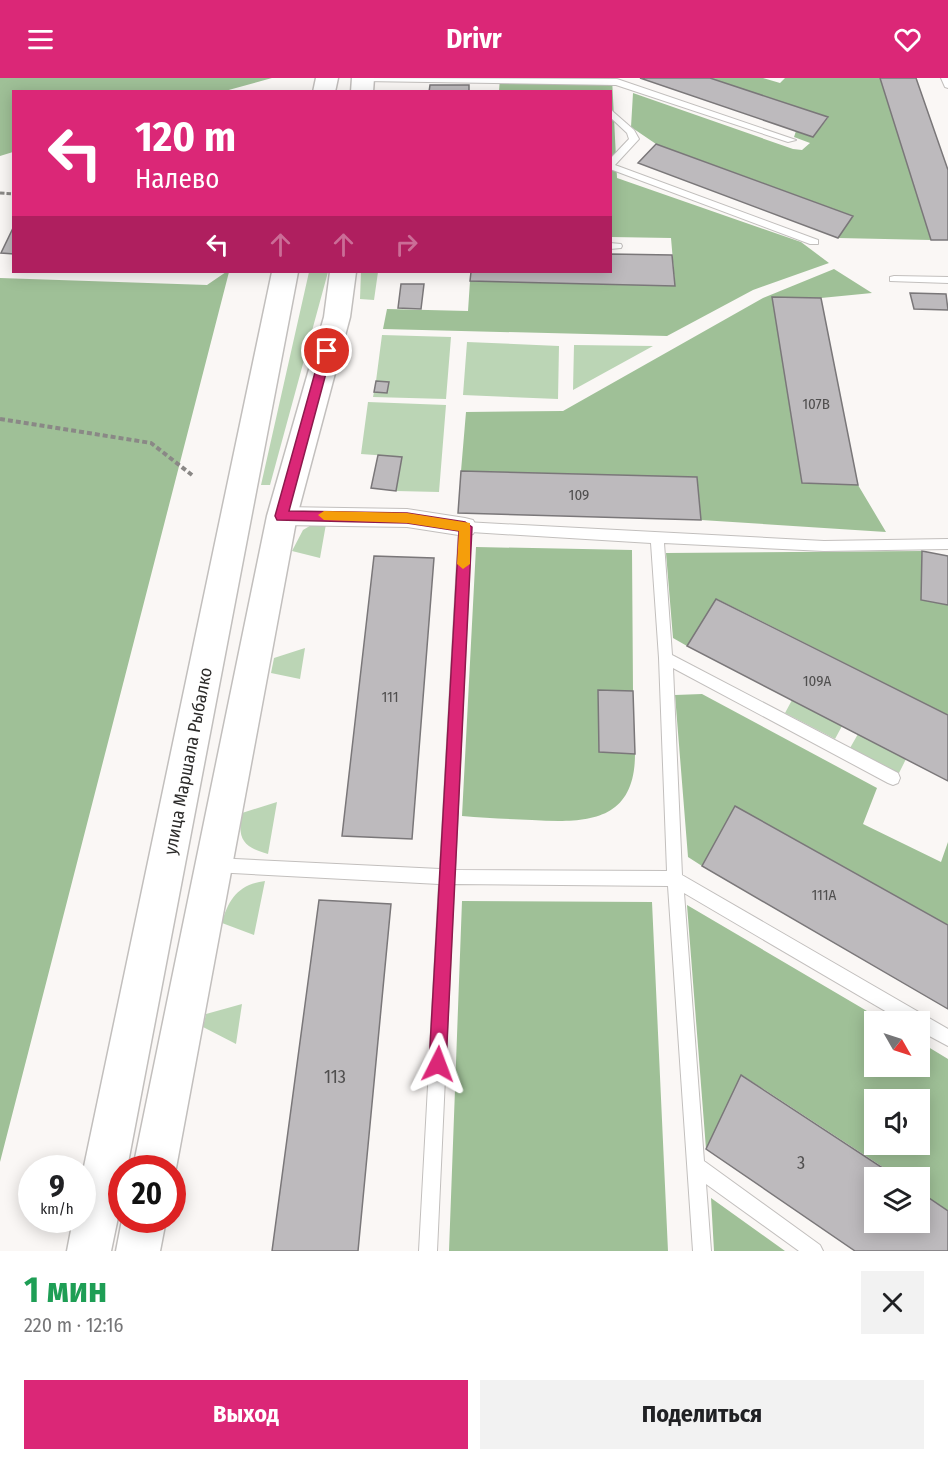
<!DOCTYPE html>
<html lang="ru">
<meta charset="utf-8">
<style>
:root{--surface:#fff;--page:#f2f2f2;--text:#202124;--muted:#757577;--accent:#db2777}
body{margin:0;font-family:"Fira Sans Condensed",sans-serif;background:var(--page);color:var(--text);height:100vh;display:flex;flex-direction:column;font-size:22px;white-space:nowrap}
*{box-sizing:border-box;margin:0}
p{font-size:20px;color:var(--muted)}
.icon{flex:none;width:33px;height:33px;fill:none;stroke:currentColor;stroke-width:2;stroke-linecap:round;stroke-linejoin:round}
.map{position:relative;height:1173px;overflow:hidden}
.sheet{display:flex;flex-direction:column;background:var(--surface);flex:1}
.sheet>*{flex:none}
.banner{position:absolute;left:12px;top:12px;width:600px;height:183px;border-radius:0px;box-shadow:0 3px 15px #0003;background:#db2777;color:#fff;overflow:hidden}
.needle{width:39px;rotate:129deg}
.fabs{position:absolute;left:864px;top:933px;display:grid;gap:12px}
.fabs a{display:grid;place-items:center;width:66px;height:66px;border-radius:0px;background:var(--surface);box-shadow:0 3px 15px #0003;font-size:30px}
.speed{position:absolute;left:18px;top:1077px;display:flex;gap:12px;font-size:30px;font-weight:700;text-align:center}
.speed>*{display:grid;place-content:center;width:78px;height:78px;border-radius:50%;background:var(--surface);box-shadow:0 3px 15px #0003;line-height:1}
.speed small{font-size:15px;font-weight:400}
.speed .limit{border:9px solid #d22;background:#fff;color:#111}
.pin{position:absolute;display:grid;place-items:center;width:51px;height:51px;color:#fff;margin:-26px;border:3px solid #fff;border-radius:50%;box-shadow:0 2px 6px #0007}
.me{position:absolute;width:66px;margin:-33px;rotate:3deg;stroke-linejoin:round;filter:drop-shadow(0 0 4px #0008)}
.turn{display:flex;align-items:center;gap:21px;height:126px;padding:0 24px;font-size:27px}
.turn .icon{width:78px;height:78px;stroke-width:2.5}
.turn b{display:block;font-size:42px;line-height:51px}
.lanes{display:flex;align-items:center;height:57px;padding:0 24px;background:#0003;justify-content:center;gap:30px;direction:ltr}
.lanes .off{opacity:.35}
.round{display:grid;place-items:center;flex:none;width:63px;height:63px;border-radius:0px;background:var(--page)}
.summary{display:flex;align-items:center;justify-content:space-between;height:102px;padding:0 24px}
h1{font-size:36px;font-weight:700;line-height:45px;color:#1e9e55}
.cta{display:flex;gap:12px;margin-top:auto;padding:12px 24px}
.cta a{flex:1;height:69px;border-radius:0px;background:var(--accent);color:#fff;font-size:24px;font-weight:700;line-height:69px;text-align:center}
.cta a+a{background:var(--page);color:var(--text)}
header{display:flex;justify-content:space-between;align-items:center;height:78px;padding:0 24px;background:var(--accent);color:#fff;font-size:27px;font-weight:700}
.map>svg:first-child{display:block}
.green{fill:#bbd5b5}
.forest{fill:#9fc097;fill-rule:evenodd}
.building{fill:#bdbabd;stroke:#7a7779;stroke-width:1.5}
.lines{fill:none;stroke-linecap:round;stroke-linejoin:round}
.service-casing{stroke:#c2bfbd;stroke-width:2}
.minor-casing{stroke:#c2bfbd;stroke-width:2}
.primary-casing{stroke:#c2bfbd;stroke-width:3}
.path-far1{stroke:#8a8886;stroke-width:3;stroke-dasharray:4.5 2;stroke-linecap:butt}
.path{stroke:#8a8886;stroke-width:4;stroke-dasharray:5 3;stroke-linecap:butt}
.service{fill:#fff;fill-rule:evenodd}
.minor{fill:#fff;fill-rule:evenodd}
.primary{fill:#fff;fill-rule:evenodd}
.route{fill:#db2777;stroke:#8e194d;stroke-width:1.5}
.slow{fill:#f59e0b}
.labels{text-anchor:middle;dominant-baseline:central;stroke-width:4.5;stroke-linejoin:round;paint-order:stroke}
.number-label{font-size:15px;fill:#504f4f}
.street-label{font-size:18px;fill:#2c2b2a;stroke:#fff}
.near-number-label{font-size:18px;fill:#504f4f}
</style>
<header><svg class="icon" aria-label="menu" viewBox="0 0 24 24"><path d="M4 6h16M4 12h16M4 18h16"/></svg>Drivr<svg class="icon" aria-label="heart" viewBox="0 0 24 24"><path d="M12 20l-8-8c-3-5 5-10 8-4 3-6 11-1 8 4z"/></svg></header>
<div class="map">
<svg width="948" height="1173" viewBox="0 0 948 1173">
<rect width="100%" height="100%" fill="#faf7f5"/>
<path class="green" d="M309 194H328L270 407H261Z
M361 194H378L374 222 360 221Z
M382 257 451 259 446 321 373 319 374 314H387L389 304 376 303Z
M467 264 559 268 558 321 463 317Z
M574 267 653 268 573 312Z
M368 324 446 327 439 414 396 413 402 379 361 376Z
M313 446H326L320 480 292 473 303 452Z
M305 570 300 601 271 595 274 580Z
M792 622 842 648 835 661 785 635Z
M858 656 906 681 899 695 850 670Z
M277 724 268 776C243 769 237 761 242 735Z
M265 803 254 857 222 845C228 821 239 806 265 803Z
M242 926 236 966 203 949 206 936Z"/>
<path class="forest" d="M0 0H272L225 13 14 14 13 74 0 78Z
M500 0H612L617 100 801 164 829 185 753 212 667 258 383 251 387 231 468 233 470 203 675 207 671 160 611 159 610 14 499 13Z
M710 0H763L780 5 785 0H880L931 162 838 160 853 138 656 66 631 49 633 15 793 71 802 72 810 65 794 59 796 53 813 59 828 40Z
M834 191 872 215 821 220 772 219 802 405 858 407 886 454 701 442 697 399 461 393 466 334 563 333 763 220Z
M226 194H229L0 1084V200L207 207Z
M476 469 632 472 633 613 598 612 600 674 635 676C635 745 585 745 532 742 509 741 485 740 462 738Z
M922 473 921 522 948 527V637L717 521 687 568 673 560 666 475Z
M702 616 877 710 863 746 941 784 948 764V847L735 728 702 788 688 779 675 617Z
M462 823 652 824 668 1173H449Z
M687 827 884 943 874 944V988H920V964L948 981V1133L920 1114V1100L898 1099 742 997 706 1071ZM874 1022H920V1066H874Z
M711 1120 785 1173H714Z"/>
<path class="building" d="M640 0H710L828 39 813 59Z
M880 0H916L948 92V162H931Z
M430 7H469V14H429Z
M656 66 853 138 838 160 638 85Z
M14 148V176L1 175Z
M610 176 672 177 675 208 470 203 471 194H610Z
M401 206H424L421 231 398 230Z
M910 215 946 216 948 232 914 231Z
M772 219 821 220 858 407 802 405Z
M376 303 389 304 387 315 374 314Z
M378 377 402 379 396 413 371 410Z
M461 393 697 399 701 442 458 435Z
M922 473 948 478V527L921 522Z
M374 478 434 480 412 761 342 758Z
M716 521 948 637V703L687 568Z
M598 612 633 613 635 676 599 674Z
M735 728 948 847V931L702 788Z
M319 822 391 826 358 1173H272Z
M741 997 898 1100H874V1144H920V1114L948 1133V1173H855L706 1071Z"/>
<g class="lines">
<defs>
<path id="service" d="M359 0 617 1 796 62 788 64 616 7 363 3Z
M941 0H948V10L945 9Z
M610 31 634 52 639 61 615 87 818 162V166H810L610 91V81L629 61 627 55 610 39Z
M610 165 621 166 622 168 621 170 610 171Z
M894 198 948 199V205L890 203V199Z
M465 444 824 463 948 461V471L824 473 664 465 672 577 898 695 900 700 898 705 893 707 888 705 673 590 682 797 948 951V968L920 953V944H904L684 815 704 1083 820 1167 823 1173H799L706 1106 711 1173H693L668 808 454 806 437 1173H419L439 806 214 794 209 792 206 787 209 782 214 780 440 791 459 449ZM471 454 651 465 659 580 667 793 455 792Z"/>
<path id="minor" d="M282 429 407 431 465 440 473 442 477 449 473 456 465 458 407 449 282 447 274 444 270 438 274 432Z"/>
<path id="primary" d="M316 0H338L335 14H313Z
M352 0H374L373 14H351Z
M272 194H298L127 1090H122V1120L111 1173H67L73 1142H82V1098Z
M330 194H356L350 239 297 438 176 1090 172 1097V1090H133L267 438 324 239Z
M122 1142H166L160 1173H116Z"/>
</defs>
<use href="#service" class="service-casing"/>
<use href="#minor" class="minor-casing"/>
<use href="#primary" class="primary-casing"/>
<path class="path-far1" d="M0 115 14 116"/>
<path class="path" d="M0 341 151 365 192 397"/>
<use href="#service" class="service"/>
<use href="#minor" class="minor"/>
<use href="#primary" class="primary"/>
</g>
<path class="route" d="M327 269 332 273 289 433 407 435 465 444 472 449 446 986 444 992 438 994 432 992 429 986 459 453 407 445 277 442 275 438 321 273Z"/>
<path class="slow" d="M324 433 407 435 470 445V486L463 491 457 486 459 453 407 445 324 442 318 437Z"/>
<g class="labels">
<g class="number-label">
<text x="816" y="326">107В</text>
<text x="579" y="417">109</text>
<text x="817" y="603">109А</text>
<text x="390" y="619">111</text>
<text x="824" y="817">111А</text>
</g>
<g class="street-label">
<text transform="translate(188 683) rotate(-79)">улица Маршала Рыбалко</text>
</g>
<g class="near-number-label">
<text x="335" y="999">113</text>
<text x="801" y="1085">3</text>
</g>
</g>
</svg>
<div class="fabs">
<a><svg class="needle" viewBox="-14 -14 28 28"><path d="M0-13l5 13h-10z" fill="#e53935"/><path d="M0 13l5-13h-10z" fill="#757577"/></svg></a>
<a><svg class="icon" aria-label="sound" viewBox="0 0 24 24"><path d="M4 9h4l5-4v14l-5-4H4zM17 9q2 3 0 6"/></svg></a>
<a><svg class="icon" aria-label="layers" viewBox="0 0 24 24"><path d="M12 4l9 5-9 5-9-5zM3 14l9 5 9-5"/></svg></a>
</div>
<div class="speed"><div>9<small>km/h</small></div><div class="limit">20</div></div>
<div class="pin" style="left:327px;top:273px;background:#d93025"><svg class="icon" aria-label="arrive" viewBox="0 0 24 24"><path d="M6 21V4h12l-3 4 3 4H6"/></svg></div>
<svg class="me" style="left:438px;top:986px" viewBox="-20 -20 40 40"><path d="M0-17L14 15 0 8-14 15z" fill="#db2777" stroke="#fff" stroke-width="4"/></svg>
<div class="banner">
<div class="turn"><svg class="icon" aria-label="left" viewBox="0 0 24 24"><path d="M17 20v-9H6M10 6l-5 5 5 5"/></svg><div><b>120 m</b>Налево</div></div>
<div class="lanes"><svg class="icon" aria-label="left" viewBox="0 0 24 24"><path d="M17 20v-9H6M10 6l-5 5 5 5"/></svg><svg class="icon off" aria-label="ahead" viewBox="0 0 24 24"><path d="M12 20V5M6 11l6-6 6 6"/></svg><svg class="icon off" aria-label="ahead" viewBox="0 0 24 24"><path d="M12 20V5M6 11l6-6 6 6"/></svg><svg class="icon off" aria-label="right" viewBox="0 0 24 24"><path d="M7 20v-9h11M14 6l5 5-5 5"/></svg></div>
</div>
</div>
<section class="sheet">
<div class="summary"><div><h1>1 мин</h1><p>220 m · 12:16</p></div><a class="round"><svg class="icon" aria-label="close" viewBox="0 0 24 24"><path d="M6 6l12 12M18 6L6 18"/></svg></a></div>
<div class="cta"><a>Выход</a><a>Поделиться</a></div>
</section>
